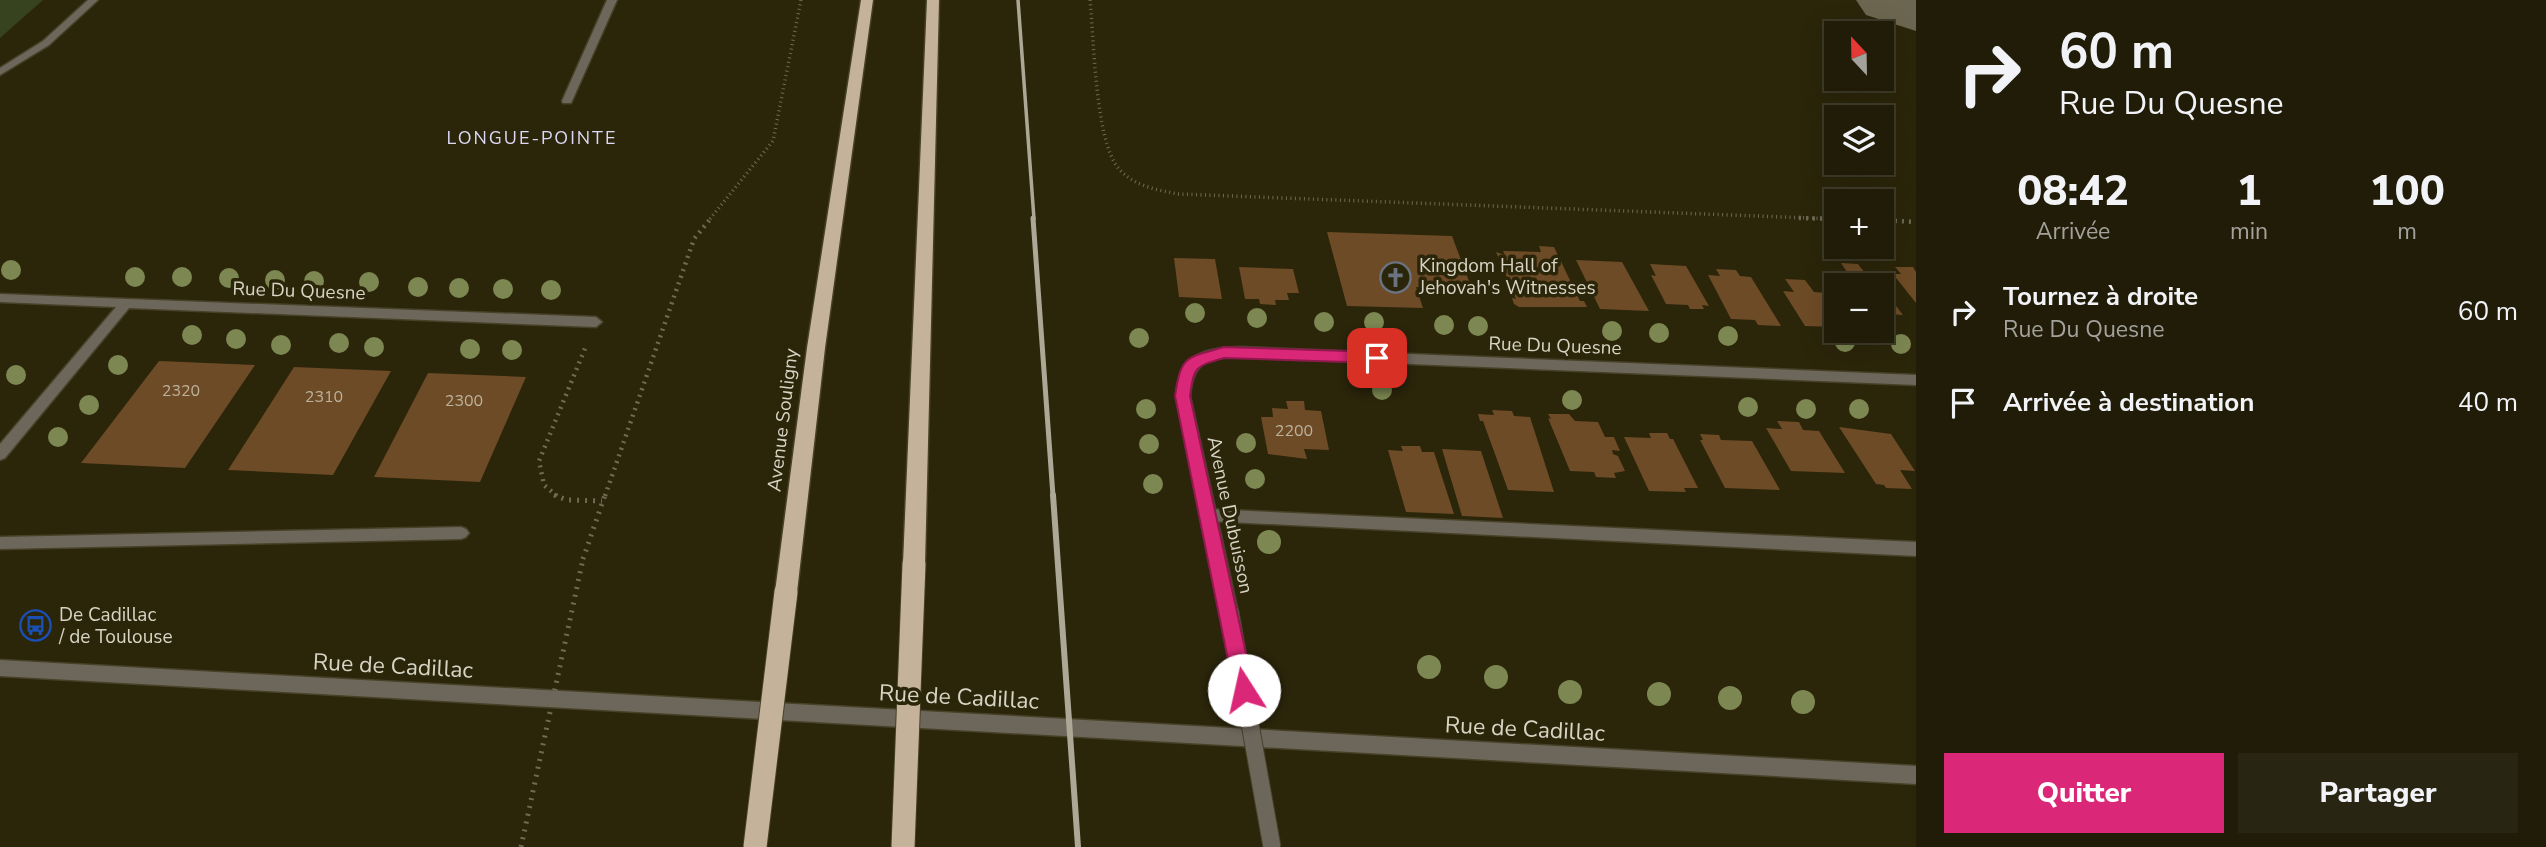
<!DOCTYPE html>
<html lang="fr">
<meta charset="utf-8">
<style>
:root{--surface:#201c08;--page:#282512;--text:#f1f3f6;--muted:#a2a19c;--line:#3d3a29;--accent:#db2777}
body{margin:0;font-family:"Nunito Sans",sans-serif;background:var(--page);color:var(--text);height:100vh;display:flex;flex-direction:column;font-size:26px;white-space:nowrap}
*{box-sizing:border-box;margin:0}
p{font-size:23px;color:var(--muted)}
.icon{flex:none;width:38px;height:38px;fill:none;stroke:currentColor;stroke-width:2;stroke-linecap:round;stroke-linejoin:round}
.map{position:relative;flex:1;overflow:hidden}
.panel{display:flex;flex-direction:column;background:var(--surface);width:630px}
.panel>*{flex:none}
.banner{background:#201c08;color:var(--text);overflow:hidden}
.needle{width:46px;rotate:338deg}
.buttons{position:absolute;left:1824px;top:21px;display:grid;gap:14px}
.buttons a{display:grid;place-items:center;width:70px;height:70px;border-radius:0px;background:var(--surface);box-shadow:0 7px 28px #0002,0 0 0 2px var(--line);font-size:35px}
.pin{position:absolute;display:grid;place-items:center;width:60px;height:60px;color:#fff;margin:-30px;border-radius:14px;box-shadow:0 4px 10px #0006}
.me{position:absolute;width:77px;margin:-38px;rotate:350deg;stroke-linejoin:round;filter:drop-shadow(0 0 5px #0008)}
.turn{display:flex;align-items:center;gap:24px;height:147px;padding:0 28px;font-size:32px}
.turn .icon{width:91px;height:91px;stroke-width:2.5}
.turn b{display:block;font-size:49px;line-height:60px}
.eta{display:flex;justify-content:space-evenly;align-items:center;height:119px;text-align:center}
.eta b{font-size:42px;font-weight:800;line-height:49px}
.primary-button{display:flex;gap:14px;margin-top:auto;padding:14px 28px}
.primary-button a{flex:1;height:80px;border-radius:0px;background:var(--accent);color:#fff;font-size:28px;font-weight:800;line-height:80px;text-align:center}
.primary-button a+a{background:var(--page);color:var(--text)}
ul{padding:0;list-style:none}
li{display:flex;align-items:center;gap:21px;height:91px;padding:0 28px}
li div{flex:1}
li b{display:block;font-size:26px}
li em{font-style:normal}
main{display:flex;flex:1;min-height:0}
.map>svg:first-child{display:block}
.green{fill:#37421e}
.lines{fill:none;stroke-linecap:round;stroke-linejoin:round}
.taxiway{fill:#6c6650;fill-rule:evenodd}
.building{fill:#6d4b26}
.service-casing{stroke:#474128;stroke-width:3}
.minor-casing{stroke:#474128;stroke-width:3}
.tertiary-casing{stroke:#474128;stroke-width:3}
.trunk-casing{stroke:#474128;stroke-width:3}
.path-far2{stroke:#6f6a54;stroke-width:3.5;stroke-dasharray:1 3.5;stroke-linecap:butt}
.path-far1{stroke:#6f6a54;stroke-width:4.5;stroke-dasharray:2 5;stroke-linecap:butt}
.path{stroke:#6f6a54;stroke-width:5;stroke-dasharray:2 6;stroke-linecap:butt}
.service{fill:#6d665b;fill-rule:evenodd}
.minor{fill:#6d665b;fill-rule:evenodd}
.tertiary{fill:#6d665b;fill-rule:evenodd}
.trunk{fill:#c4b39a;fill-rule:evenodd}
.rail-far2{stroke:#aca895;stroke-width:3.5}
.rail-far1{stroke:#aca895;stroke-width:5}
.rail{stroke:#aca895;stroke-width:6}
.minor-bridge-casing{stroke:#474128;stroke-width:19;stroke-linecap:butt}
.trunk-bridge-casing{stroke:#474128;stroke-width:25;stroke-linecap:butt}
.path-bridge{stroke:#6f6a54;stroke-width:5;stroke-dasharray:2 6;stroke-linecap:butt}
.minor-bridge{stroke:#6d665b;stroke-width:17}
.trunk-bridge{stroke:#c4b39a;stroke-width:23}
.tree{fill:#7c8752}
.route{fill:#db2777;stroke:#8e194d;stroke-width:2}
.labels{text-anchor:middle;dominant-baseline:central;stroke-width:7;stroke-linejoin:round;paint-order:stroke}
.number-label{font-size:16px;fill:#bcb29c}
.far-neighbourhood-label{font-size:18px;letter-spacing:2px;fill:#dbd9f6;stroke:#2b250a}
.poi-label{font-size:19px;fill:#d7d4c4;stroke:#2b250a;text-anchor:start}
.street-label{font-size:19px;fill:#d7d4c4;stroke:#2b250a}
.near-street-label{font-size:23px;fill:#d7d4c4;stroke:#2b250a}
</style>
<main>
<div class="map">
<svg width="1916" height="847" viewBox="0 0 1916 847">
<rect width="100%" height="100%" fill="#2b250a"/>
<path class="green" d="M0 0H43L0 38Z"/>
<g class="lines">
<path class="taxiway" d="M1856 0H1916V31L1866 15Z"/>
</g>
<path class="building" d="M1327 232 1452 236 1472 289 1416 287 1423 308 1347 306Z
M1539 246 1554 247 1580 301H1584L1587 307H1519L1514 304 1512 298 1516 299 1496 252 1505 255 1503 251 1541 252Z
M1174 258 1215 259 1222 299 1179 297Z
M1576 260 1622 262 1649 311 1600 309Z
M1841 263 1858 264 1869 278H1875L1881 285H1836L1830 277 1851 278Z
M1650 264 1686 266 1709 306 1702 305 1704 309H1690L1688 305 1666 304 1651 275 1656 276Z
M1239 267 1293 269 1299 293H1287L1289 300H1275L1276 305 1260 304 1259 299H1245Z
M1895 267H1913L1916 272V303L1893 274H1901Z
M1716 269 1736 270 1740 276 1751 277 1781 326 1758 325 1755 320 1731 319 1708 275 1720 276Z
M1785 279 1805 280 1814 292 1828 293 1836 304V327L1805 326 1783 291 1794 292Z
M1881 286 1903 315 1887 314 1891 319 1881 318Z
M159 361 255 365 185 468 81 463Z
M294 367 391 371 333 475 228 470Z
M428 373 526 377 480 482 374 477Z
M1286 401H1304L1305 410 1321 411 1329 450 1304 449 1307 459 1268 454 1261 417H1273L1272 408 1288 409Z
M1492 410 1512 411 1514 416 1530 417 1554 492 1508 490 1483 421H1480L1478 414 1494 415Z
M1548 414H1569L1575 421 1598 422 1605 437H1614L1620 451 1612 450 1613 454 1618 456 1625 471 1614 473 1616 478 1596 477 1594 472 1570 471 1548 418 1551 419Z
M1777 421 1799 422 1803 430 1819 431 1845 473 1791 471 1766 428 1782 429Z
M1839 427 1891 434 1915 471 1900 470 1912 489 1886 488 1884 485 1876 484Z
M1649 433H1667L1670 439H1673L1698 488H1684L1686 492 1649 491 1624 437 1651 438Z
M1700 434 1719 435 1721 440 1752 441 1780 490 1725 488 1700 440H1703Z
M1401 446H1420L1422 452H1434L1454 514 1406 512 1388 450 1403 451Z
M1442 449 1481 451 1503 518 1462 516Z"/>
<g class="lines">
<defs>
<path id="service" d="M88 0H98L49 45 0 75V68L43 41Z
M607 0H617L572 101 571 103H563L562 101Z
M1208 509 1916 542V556L1208 521 1203 519 1200 515 1203 511Z
M461 527 466 529 469 533 466 537 461 539 0 549V537Z"/>
<path id="minor" d="M0 294 596 317 602 322 596 327 129 308 5 458 0 460V444L116 307 0 302Z
M1242 347 1916 375V385L1242 357C1209 357 1193 360 1190 396L1238 612 1236 617 1230 619 1224 617 1222 612 1176 396C1180 353 1204 348 1242 347Z"/>
<path id="tertiary" d="M0 660 1916 766V784L0 676Z"/>
<path id="trunk" d="M861 0H873L825 348 797 592 794 599 786 602 778 599 775 592 807 348Z
M927 0H939L925 564 922 570 914 573 906 570 903 564Z"/>
</defs>
<use href="#service" class="service-casing"/>
<use href="#minor" class="minor-casing"/>
<use href="#tertiary" class="tertiary-casing"/>
<use href="#trunk" class="trunk-casing"/>
<path class="path-far2" d="M1090 0C1094 38 1095 142 1119 169 1134 186 1157 190 1178 194L1836 219
M710 219 773 141 801 0"/>
<path class="path-far1" d="M1799 218 1836 219
M1881 220 1916 222
M557 496 544 485 539 461 586 346
M605 496 694 239 711 218"/>
<path class="path" d="M554 495 567 500 602 501
M583 559 605 495"/>
<use href="#service" class="service"/>
<use href="#minor" class="minor"/>
<use href="#tertiary" class="tertiary"/>
<use href="#trunk" class="trunk"/>
<path class="rail-far2" d="M1018 0 1034 219"/>
<path class="rail-far1" d="M1033 218 1053 496"/>
<path class="rail" d="M1053 495 1078 847"/>
<defs>
<path id="minor-bridge" d="M1230 612 1272 847"/>
<path id="trunk-bridge" d="M755 847 786 592
M903 847 914 564"/>
</defs>
<use href="#minor-bridge" class="minor-bridge-casing"/>
<use href="#trunk-bridge" class="trunk-bridge-casing"/>
<path class="path-bridge" d="M521 847 583 559"/>
<use href="#minor-bridge" class="minor-bridge"/>
<use href="#trunk-bridge" class="trunk-bridge"/>
</g>
<g class="tree">
<circle cx="11" cy="270" r="10"/>
<circle cx="135" cy="277" r="10"/>
<circle cx="182" cy="277" r="10"/>
<circle cx="229" cy="278" r="10"/>
<circle cx="275" cy="280" r="10"/>
<circle cx="314" cy="281" r="10"/>
<circle cx="369" cy="282" r="10"/>
<circle cx="418" cy="287" r="10"/>
<circle cx="459" cy="288" r="10"/>
<circle cx="503" cy="289" r="10"/>
<circle cx="551" cy="290" r="10"/>
<circle cx="1195" cy="313" r="10"/>
<circle cx="1257" cy="318" r="10"/>
<circle cx="1324" cy="322" r="10"/>
<circle cx="1374" cy="322" r="10"/>
<circle cx="1444" cy="325" r="10"/>
<circle cx="1478" cy="326" r="10"/>
<circle cx="1612" cy="331" r="10"/>
<circle cx="1659" cy="333" r="10"/>
<circle cx="192" cy="335" r="10"/>
<circle cx="1728" cy="336" r="10"/>
<circle cx="1139" cy="338" r="10"/>
<circle cx="236" cy="339" r="10"/>
<circle cx="1845" cy="342" r="10"/>
<circle cx="339" cy="343" r="10"/>
<circle cx="1901" cy="344" r="10"/>
<circle cx="281" cy="345" r="10"/>
<circle cx="374" cy="347" r="10"/>
<circle cx="470" cy="349" r="10"/>
<circle cx="512" cy="350" r="10"/>
<circle cx="118" cy="365" r="10"/>
<circle cx="16" cy="375" r="10"/>
<circle cx="1382" cy="390" r="10"/>
<circle cx="1572" cy="400" r="10"/>
<circle cx="89" cy="405" r="10"/>
<circle cx="1748" cy="407" r="10"/>
<circle cx="1146" cy="409" r="10"/>
<circle cx="1806" cy="409" r="10"/>
<circle cx="1859" cy="409" r="10"/>
<circle cx="58" cy="437" r="10"/>
<circle cx="1246" cy="443" r="10"/>
<circle cx="1149" cy="444" r="10"/>
<circle cx="1255" cy="479" r="10"/>
<circle cx="1153" cy="484" r="10"/>
<circle cx="1269" cy="542" r="12"/>
<circle cx="1429" cy="667" r="12"/>
<circle cx="1496" cy="677" r="12"/>
<circle cx="1570" cy="692" r="12"/>
<circle cx="1659" cy="694" r="12"/>
<circle cx="1730" cy="698" r="12"/>
<circle cx="1803" cy="702" r="12"/>
</g>
<path class="route" d="M1224 347 1377 352 1384 358 1377 363 1224 358C1196 366 1194 366 1190 396L1254 690 1251 697 1244 699 1237 697 1234 690 1175 396C1181 355 1186 358 1224 347Z"/>
<defs>
<symbol id="church-ring" viewBox="-11 -11 22 22"><circle r="9.5" fill="#2b250a" stroke="#6b7280" stroke-width="1.5"/><path d="M-1.2-6h2.4v3.5h3.3v2.4h-3.3V6h-2.4V-.1h-3.3v-2.4h3.3Z" fill="#6b7280"/></symbol>
<symbol id="bus-ring" viewBox="-11 -11 22 22"><circle r="9.5" fill="#2b250a" stroke="#1a4fb4" stroke-width="1.5"/><path d="M-5-6H5V4H4V6H2V4H-2V6H-4V4H-5ZM-3.5-4V0h7V-4ZM-3.5 1.2v1.5H-2V1.2ZM2 1.2v1.5H3.5V1.2Z" fill="#1a4fb4"/></symbol>
</defs>
<g fill-rule="evenodd">
<use href="#church-ring" x="1378" y="260" width="35" height="35"/>
<use href="#bus-ring" x="18" y="608" width="35" height="35"/>
</g>
<g class="labels">
<g class="number-label">
<text x="181" y="391">2320</text>
<text x="324" y="397">2310</text>
<text x="464" y="401">2300</text>
<text x="1294" y="431">2200</text>
</g>
<g class="far-neighbourhood-label">
<text x="532" y="138">LONGUE-POINTE</text>
</g>
<g class="poi-label">
<text x="1419" y="266">Kingdom Hall of<tspan x="1419" dy="22">Jehovah's Witnesses</tspan></text>
<text x="59" y="615">De Cadillac<tspan x="59" dy="22">/ de Toulouse</tspan></text>
</g>
<g class="street-label">
<text transform="translate(299 291) rotate(2)">Rue Du Quesne</text>
<text transform="translate(1555 346) rotate(2)">Rue Du Quesne</text>
<text transform="translate(783 420) rotate(-83)">Avenue Souligny</text>
<text transform="translate(1230 515) rotate(78)">Avenue Dubuisson</text>
</g>
<g class="near-street-label">
<text transform="translate(393 666) rotate(3)">Rue de Cadillac</text>
<text transform="translate(959 697) rotate(3)">Rue de Cadillac</text>
<text transform="translate(1525 729) rotate(3)">Rue de Cadillac</text>
</g>
</g>
</svg>
<div class="buttons">
<a><svg class="needle" viewBox="-14 -14 28 28"><path d="M0-13l5 13h-10z" fill="#e53935"/><path d="M0 13l5-13h-10z" fill="#a2a19c"/></svg></a>
<a><svg class="icon" aria-label="layers" viewBox="0 0 24 24"><path d="M12 4l9 5-9 5-9-5zM3 14l9 5 9-5"/></svg></a>
<a>+</a>
<a>−</a>
</div>
<div class="pin" style="left:1377px;top:358px;background:#d93025"><svg class="icon" aria-label="arrive" viewBox="0 0 24 24"><path d="M6 21V4h12l-3 4 3 4H6"/></svg></div>
<svg class="me" style="left:1244px;top:690px" viewBox="-20 -20 40 40"><circle r="19" fill="#fff"/><path d="M0-13L10 11 0 6-10 11z" fill="#db2777"/></svg>
</div>
<section class="panel">
<div class="banner">
<div class="turn"><svg class="icon" aria-label="right" viewBox="0 0 24 24"><path d="M7 20v-9h11M14 6l5 5-5 5"/></svg><div><b>60 m</b>Rue Du Quesne</div></div>
</div>
<div class="eta">
<div><b>08:42</b><p>Arrivée</p></div>
<div><b>1</b><p>min</p></div>
<div><b>100</b><p>m</p></div>
</div>
<ul>
<li><svg class="icon" aria-label="right" viewBox="0 0 24 24"><path d="M7 20v-9h11M14 6l5 5-5 5"/></svg><div><b>Tournez à droite</b><p>Rue Du Quesne</p></div><em>60 m</em></li>
<li><svg class="icon" aria-label="arrive" viewBox="0 0 24 24"><path d="M6 21V4h12l-3 4 3 4H6"/></svg><div><b>Arrivée à destination</b></div><em>40 m</em></li>
</ul>
<div class="primary-button"><a>Quitter</a><a>Partager</a></div>
</section>
</main>
